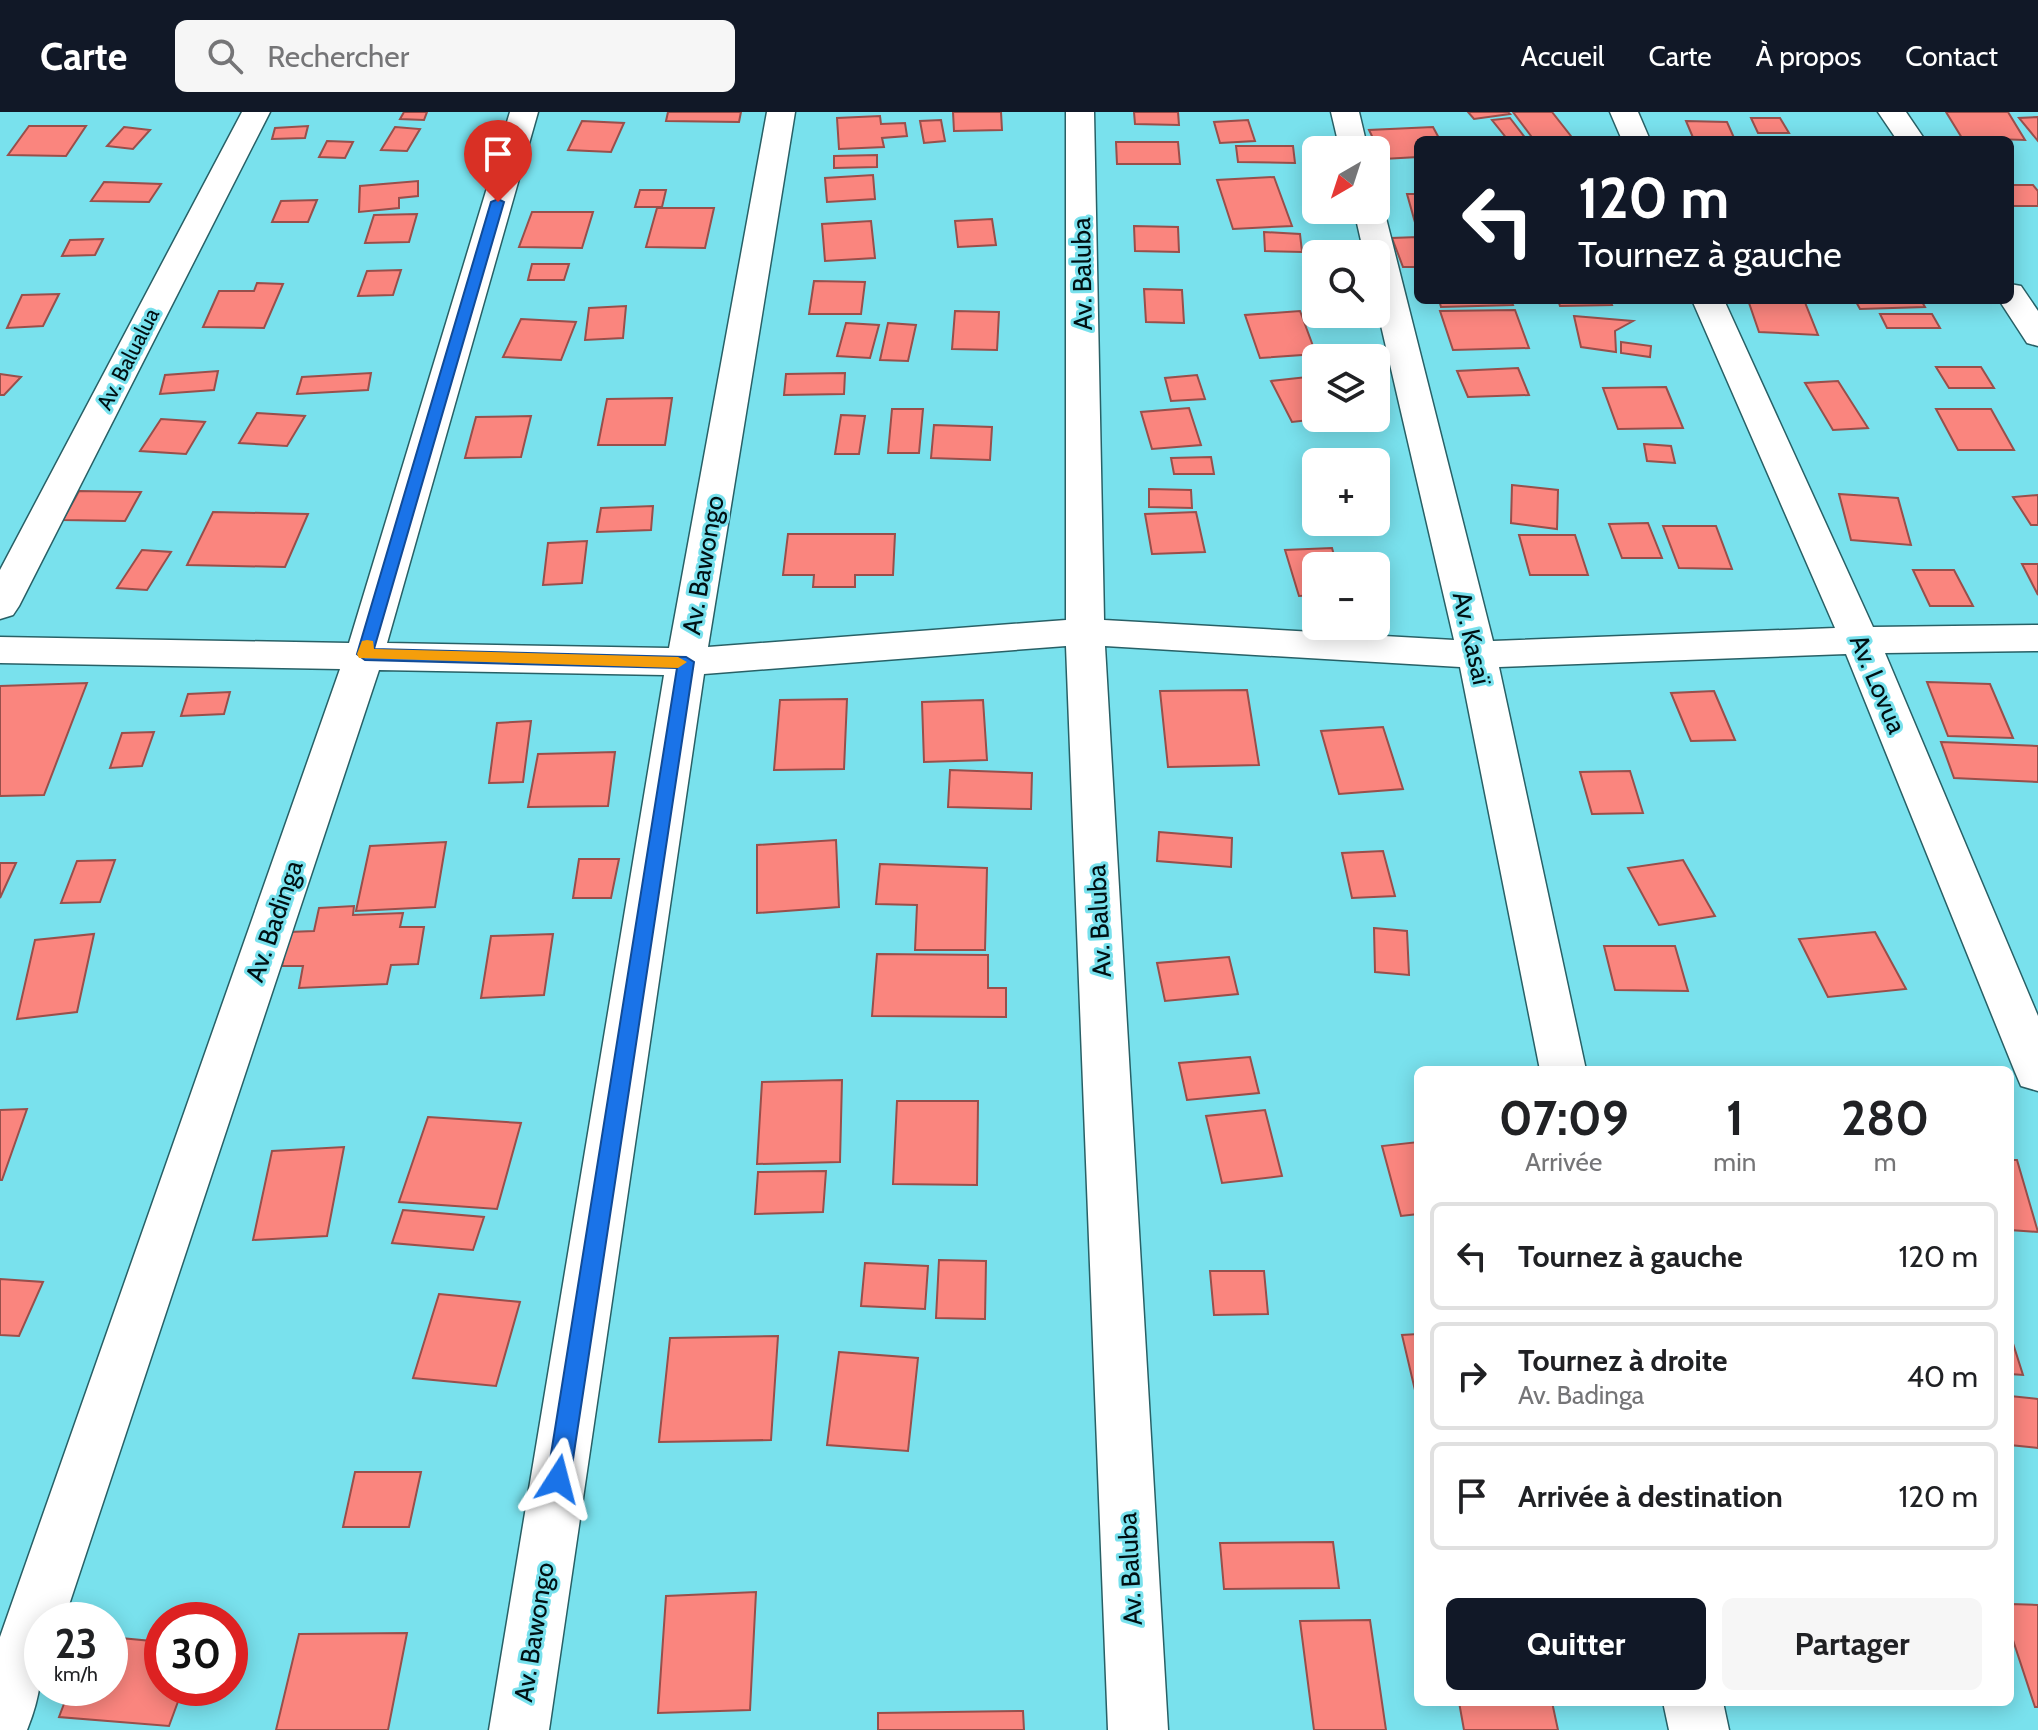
<!DOCTYPE html>
<html lang="fr">
<meta charset="utf-8">
<style>
:root{--surface:#fff;--page:#f6f6f6;--text:#202124;--muted:#757577;--line:#e0e0e0;--accent:#111827}
body{margin:0;font-family:Cabin,sans-serif;background:var(--page);color:var(--text);height:100vh;display:flex;flex-direction:column;font-size:30px;white-space:nowrap}
*{box-sizing:border-box;margin:0}
p{font-size:26px;color:var(--muted)}
.icon{flex:none;width:44px;height:44px;fill:none;stroke:currentColor;stroke-width:2;stroke-linecap:round;stroke-linejoin:round}
.map{position:relative;flex:1;overflow:hidden}
.drawer{position:absolute;left:1414px;top:954px;width:600px;height:640px;display:flex;flex-direction:column;background:var(--surface);border-radius:12px;box-shadow:0 4px 20px #0003}
.drawer>*{flex:none}
.guide{position:absolute;left:1414px;top:24px;width:600px;height:168px;border-radius:12px;box-shadow:0 4px 20px #0003;background:#111827;color:#fff;overflow:hidden}
.needle{width:52px;rotate:219deg}
.buttons{position:absolute;left:1302px;top:24px;display:grid;gap:16px}
.buttons a{display:grid;place-items:center;width:88px;height:88px;border-radius:12px;background:var(--surface);box-shadow:0 4px 20px #0003;font-size:40px}
.speed{position:absolute;left:24px;top:1490px;display:flex;gap:16px;font-size:40px;font-weight:700;text-align:center}
.speed>*{display:grid;place-content:center;width:104px;height:104px;border-radius:50%;background:var(--surface);box-shadow:0 4px 20px #0003;line-height:1}
.speed small{font-size:20px;font-weight:400}
.speed .limit{border:12px solid #d22;background:#fff;color:#111}
.pin{position:absolute;display:grid;place-items:center;width:68px;height:68px;color:#fff;margin:-82px -34px;border-radius:50% 50% 50% 0;rotate:-45deg;box-shadow:0 0 8px #0007}
.pin .icon{rotate:45deg}
.me{position:absolute;width:88px;margin:-44px;rotate:9deg;stroke-linejoin:round;filter:drop-shadow(0 0 6px #0008)}
.turn{display:flex;align-items:center;gap:28px;height:168px;padding:0 32px;font-size:36px}
.turn .icon{width:104px;height:104px;stroke-width:2.5}
.turn b{display:block;font-size:56px;line-height:68px}
.eta{display:flex;justify-content:space-evenly;align-items:center;height:136px;text-align:center}
.eta b{font-size:48px;font-weight:700;line-height:56px}
.button{display:flex;gap:16px;margin-top:auto;padding:16px 32px}
.button a{flex:1;height:92px;border-radius:12px;background:var(--accent);color:#fff;font-size:32px;font-weight:700;line-height:92px;text-align:center}
.button a+a{background:var(--page);color:var(--text)}
ul{padding:0;list-style:none}
li{display:flex;align-items:center;gap:24px;height:108px;margin:0 16px 12px;padding:0 16px;border:4px solid var(--line);border-radius:12px}
li div{flex:1}
li b{display:block;font-size:30px}
li em{font-style:normal}
header{display:flex;align-items:center;gap:48px;box-sizing:border-box;height:112px;padding:0 40px;background:var(--accent);color:#fff}
header strong{font-size:38px}
nav{display:flex;gap:44px;margin-inline-start:auto;font-size:28px}
.search{width:560px;height:72px;background:var(--page);display:flex;align-items:center;gap:20px;box-sizing:border-box;padding:0 28px;border-radius:12px;color:var(--muted);font-size:30px}
.map>svg:first-child{display:block}
.building{fill:#fa857e;stroke:#984f4b;stroke-width:2}
.lines{fill:none;stroke-linecap:round;stroke-linejoin:round}
.minor-casing{stroke:#286066;stroke-width:3}
.minor{fill:#fff;fill-rule:evenodd}
.route{fill:#1a73e8;stroke:#114b97;stroke-width:2}
.slow{fill:#f59e0b}
.labels{text-anchor:middle;dominant-baseline:central;stroke-width:6;stroke-linejoin:round;paint-order:stroke}
.far-street-label{font-size:22px;fill:#001013;stroke:#79e1ed}
.street-label{font-size:26px;fill:#001013;stroke:#79e1ed}
</style>
<header>
<strong>Carte</strong>
<div class="search"><svg class="icon" aria-label="search" viewBox="0 0 24 24"><circle cx="10" cy="10" r="6"/><path d="M15 15l6 6"/></svg>Rechercher</div>
<nav><a>Accueil</a><a>Carte</a><a>À propos</a><a>Contact</a></nav>
</header>
<div class="map">
<svg width="2038" height="1618" viewBox="0 0 2038 1618">
<rect width="100%" height="100%" fill="#79e1ed"/>
<path class="building" d="M404 0H427L424 8 400 7Z
M668 0H741L739 10 666 9Z
M953 0H1001L1002 18 954 19Z
M1134 0H1178L1179 13 1135 12Z
M1468 0H1508L1510 2 1474 7Z
M1513 0H1552L1574 28H1534Z
M1946 0H2008L2025 28 1962 26Z
M880 4 881 12 905 11 907 24 882 26 884 35 839 37 837 6Z
M2038 5V29L2019 6Z
M1510 6 1526 27 1508 28 1492 8Z
M1751 6H1780L1789 21H1758Z
M941 8 945 29 924 31 920 9Z
M1248 8 1255 29 1220 31 1214 10Z
M582 9 624 11 611 40 568 38Z
M1686 9 1727 10 1735 28H1694Z
M29 14H86L66 44 8 43Z
M308 14 305 26 272 27 275 16Z
M124 15 150 18 133 37 107 34Z
M395 15 420 17 407 39 381 38Z
M1433 15 1440 28H1418V45L1383 47 1369 18Z
M327 29 353 30 345 46 319 45Z
M1116 30H1178L1180 52H1117Z
M1236 34H1293L1295 51 1238 50Z
M877 43V55L834 56V44Z
M873 63 875 87 827 90 825 66Z
M1274 65 1292 114 1233 117 1217 68Z
M418 69V84L399 86V96L359 100 360 74Z
M104 70 161 72 149 90 91 89Z
M2010 73H2033L2038 79V94H2010Z
M640 78H666L662 95H635Z
M1407 82H1418V114H1416Z
M317 88 308 110H272L281 89Z
M657 96H714L705 136 646 135Z
M532 100H593L582 136 519 135Z
M417 102 409 130 365 131 374 103Z
M992 107 996 133 958 135 955 109Z
M871 109 875 146 825 149 822 112Z
M1134 114 1178 115 1179 140 1135 139Z
M1264 120 1300 122 1302 140 1265 139Z
M1418 125V155H1403L1392 126Z
M103 127 95 143 62 144 70 128Z
M532 152H569L564 168H528Z
M401 158 393 183 358 184 367 159Z
M814 169 865 170 861 202H809Z
M257 171 283 172 264 216 203 215 219 179H254Z
M1144 177 1182 178 1184 211 1146 210Z
M59 182 43 214 7 216 22 183Z
M1439 188H1511L1513 193 1441 195Z
M1558 188H1610L1612 193 1560 194Z
M1748 188H1804L1818 223 1759 220Z
M1855 188H1921L1925 195 1860 197Z
M626 194 623 226 585 228 589 196Z
M1515 198 1529 236 1453 238 1440 199Z
M955 199 999 200 997 238 952 237Z
M1300 199 1316 242 1260 246 1245 203Z
M1880 202H1932L1940 216H1887Z
M1574 204 1633 209 1615 219 1616 240 1581 235Z
M521 207 576 210 561 248 503 245Z
M846 211 879 213 870 246 837 244Z
M888 211 916 213 908 249 880 248Z
M1621 230 1651 234 1650 245 1621 241Z
M1936 255H1981L1994 276H1949Z
M1518 256 1529 283 1468 285 1457 259Z
M218 259 214 278 160 282 165 263Z
M371 261 368 278 297 282 302 265Z
M845 261 844 282 784 283 786 262Z
M0 262 21 265 4 283H0Z
M1197 263 1205 287 1171 289 1165 266Z
M1316 264V306H1327L1292 310 1271 269Z
M1838 269 1868 316 1833 318 1805 271Z
M1666 275 1683 316 1618 317 1603 276Z
M672 286 665 333H598L607 287Z
M1189 296 1201 333 1152 337 1141 300Z
M892 297H923L919 341H888Z
M1936 297H1991L2014 338H1958Z
M257 301 305 304 287 334 239 331Z
M841 303 865 304 859 342H835Z
M531 304 521 345 465 346 476 305Z
M161 307 205 310 186 342 140 339Z
M934 313 992 315 990 348 931 346Z
M1644 332 1671 334 1675 351 1647 349Z
M1211 345 1214 362H1174L1171 346Z
M1512 373 1558 378 1557 417 1511 411Z
M1149 377 1191 378 1192 396 1149 395Z
M79 379 141 380 125 409 63 408Z
M1839 382 1898 386 1911 433 1851 428Z
M2038 383V413H2031L2013 385Z
M653 394 651 418 597 420 601 396Z
M213 400 308 402 285 455 187 453Z
M1196 400 1205 440 1152 442 1145 402Z
M1648 411 1662 446H1622L1609 412Z
M1663 414H1716L1732 457 1679 456Z
M788 422H895L893 463H855V475H813L814 463H783Z
M1519 423H1575L1588 463H1530Z
M587 429 582 471 543 473 548 431Z
M1332 436 1337 454H1316V483L1299 484 1285 438Z
M142 438 171 440 147 478 117 476Z
M2022 452H2038V483Z
M1913 458H1954L1973 494H1930Z
M1927 570 1990 572 2013 626 1948 624Z
M87 571 44 683 0 684V574Z
M1247 578 1259 653 1168 655 1160 579Z
M1714 579 1735 628 1691 629 1671 581Z
M230 580 224 602 181 604 188 582Z
M847 587 844 657 774 658 780 588Z
M983 588 987 648 924 650 922 590Z
M531 609 523 670 489 671 497 611Z
M1383 615 1403 677 1339 682 1321 619Z
M154 620 142 654 110 656 122 621Z
M1941 630 2038 634V670L1954 666Z
M615 640 608 694 528 695 538 642Z
M950 658 1032 661 1031 697 948 695Z
M1630 659 1643 701 1592 702 1580 660Z
M1159 720 1232 726 1231 755 1157 749Z
M836 728 839 795 757 801V733Z
M446 730 435 795 356 799 370 734Z
M1383 739 1395 784 1352 786 1342 741Z
M579 747H619L611 786H573Z
M115 748 100 790 61 791 77 749Z
M1683 748 1715 804 1659 813 1628 756Z
M0 751H16L0 786Z
M880 752 987 756 985 838H915L917 793 876 792Z
M354 794 353 803 403 801 400 815H424L418 852 391 853 387 872 299 876 303 854H282L289 820 314 819 319 796Z
M1374 816 1407 819 1409 863 1375 860Z
M1875 820 1906 877 1828 885 1799 827Z
M94 822 77 900 17 907 35 828Z
M553 822 544 883 481 886 491 824Z
M1604 834H1675L1688 879 1615 878Z
M877 842 988 843V876H1006V905L872 904Z
M1229 845 1238 882 1165 889 1157 851Z
M1250 945 1259 981 1187 988 1179 951Z
M842 968 840 1050 757 1052 762 970Z
M897 989H978L977 1073 893 1072Z
M27 997 2 1068H0V998Z
M1265 998 1282 1064 1222 1071 1206 1004Z
M428 1005 521 1011 497 1097 399 1090Z
M1418 1030V1102L1401 1104 1382 1034Z
M344 1035 327 1124 253 1128 272 1039Z
M2010 1048H2017L2038 1120 2010 1118Z
M826 1059 823 1100 755 1102 758 1060Z
M403 1098 484 1105 473 1138 392 1131Z
M939 1148 986 1149 985 1207 936 1206Z
M865 1151 928 1154 925 1197 861 1194Z
M1210 1159H1264L1268 1202 1214 1203Z
M0 1167 43 1170 19 1224 0 1223Z
M439 1182 520 1190 496 1274 413 1266Z
M1418 1222V1291L1402 1223Z
M2010 1222 2023 1263 2010 1262Z
M778 1224 771 1328 659 1330 670 1226Z
M839 1240 918 1246 908 1339 827 1333Z
M2010 1284 2038 1287V1336L2010 1333Z
M355 1360H421L409 1415H343Z
M1333 1430 1339 1476 1224 1477 1220 1431Z
M756 1480 750 1598 658 1601 666 1484Z
M2010 1492 2038 1493V1595H2035L2010 1519Z
M1370 1508 1386 1618H1314L1300 1509Z
M407 1521 388 1618H276L299 1522Z
M110 1525 162 1530V1576H183L169 1614 59 1605 70 1576H110Z
M1459 1590H1552L1558 1618H1464Z
M1023 1599 1024 1618H878V1601Z"/>
<g class="lines">
<defs>
<path id="minor" d="M242 0H270L19 494 13 503 0 507V458Z
M510 0H538L387 531 669 536 767 0H795L708 535 1066 508V0H1094L1104 508 1454 528 1376 192V142H1364L1354 98H1376V91L1384 98 1493 529 1835 516 1692 188H1724L1873 515 2038 513V539L1885 541 2038 904V979L2021 974 2015 960 1846 542 1499 555 1586 958H1540L1460 555 1105 534 1168 1618H1108L1066 534 704 562 549 1618H489L664 563 379 558 64 1508H42C42 1552 44 1576 27 1618H0V1525L340 557 0 551V525L349 531Z
M1331 0H1359L1368 38H1340Z
M1610 0H1638L1650 28H1622Z
M1878 0H1906L1925 28H1897Z
M2010 172 2021 174 2038 199V234L2027 231 1999 188H2010Z
M1663 1590H1723L1729 1618H1669Z"/>
</defs>
<use href="#minor" class="minor-casing"/>
<use href="#minor" class="minor"/>
</g>
<path class="route" d="M498 87 504 90 374 537 686 545 694 550 570 1367 566 1375 558 1378 550 1375 547 1367 677 556 365 548 357 542 491 90Z"/>
<path class="slow" d="M367 528 373 529 374 537 678 545 687 550 678 556 359 546 357 542 362 529Z"/>
<g class="labels">
<g class="far-street-label">
<text transform="translate(128 247) rotate(-63)">Av. Balualua</text>
</g>
<g class="street-label">
<text transform="translate(1082 162) rotate(-91)">Av. Baluba</text>
<text transform="translate(703 453) rotate(-80)">Av. Bawongo</text>
<text transform="translate(1472 526) rotate(77)">Av. Kasaï</text>
<text transform="translate(1878 572) rotate(67)">Av. Lovua</text>
<text transform="translate(274 809) rotate(-71)">Av. Badinga</text>
<text transform="translate(1099 809) rotate(-93)">Av. Baluba</text>
<text transform="translate(1130 1457) rotate(-93)">Av. Baluba</text>
<text transform="translate(534 1520) rotate(-81)">Av. Bawongo</text>
</g>
</g>
</svg>
<div class="buttons">
<a><svg class="needle" viewBox="-14 -14 28 28"><path d="M0-13l5 13h-10z" fill="#e53935"/><path d="M0 13l5-13h-10z" fill="#757577"/></svg></a>
<a><svg class="icon" aria-label="search" viewBox="0 0 24 24"><circle cx="10" cy="10" r="6"/><path d="M15 15l6 6"/></svg></a>
<a><svg class="icon" aria-label="layers" viewBox="0 0 24 24"><path d="M12 4l9 5-9 5-9-5zM3 14l9 5 9-5"/></svg></a>
<a>+</a>
<a>−</a>
</div>
<div class="speed"><div>23<small>km/h</small></div><div class="limit">30</div></div>
<div class="pin" style="left:498px;top:90px;background:#d93025"><svg class="icon" aria-label="arrive" viewBox="0 0 24 24"><path d="M6 21V4h12l-3 4 3 4H6"/></svg></div>
<svg class="me" style="left:558px;top:1367px" viewBox="-20 -20 40 40"><path d="M0-17L14 15 0 8-14 15z" fill="#1a73e8" stroke="#fff" stroke-width="4"/></svg>
<div class="guide">
<div class="turn"><svg class="icon" aria-label="left" viewBox="0 0 24 24"><path d="M17 20v-9H6M10 6l-5 5 5 5"/></svg><div><b>120 m</b>Tournez à gauche</div></div>
</div>
<section class="drawer">
<div class="eta">
<div><b>07:09</b><p>Arrivée</p></div>
<div><b>1</b><p>min</p></div>
<div><b>280</b><p>m</p></div>
</div>
<ul>
<li><svg class="icon" aria-label="left" viewBox="0 0 24 24"><path d="M17 20v-9H6M10 6l-5 5 5 5"/></svg><div><b>Tournez à gauche</b></div><em>120 m</em></li>
<li><svg class="icon" aria-label="right" viewBox="0 0 24 24"><path d="M7 20v-9h11M14 6l5 5-5 5"/></svg><div><b>Tournez à droite</b><p>Av. Badinga</p></div><em>40 m</em></li>
<li><svg class="icon" aria-label="arrive" viewBox="0 0 24 24"><path d="M6 21V4h12l-3 4 3 4H6"/></svg><div><b>Arrivée à destination</b></div><em>120 m</em></li>
</ul>
<div class="button"><a>Quitter</a><a>Partager</a></div>
</section>
</div>
